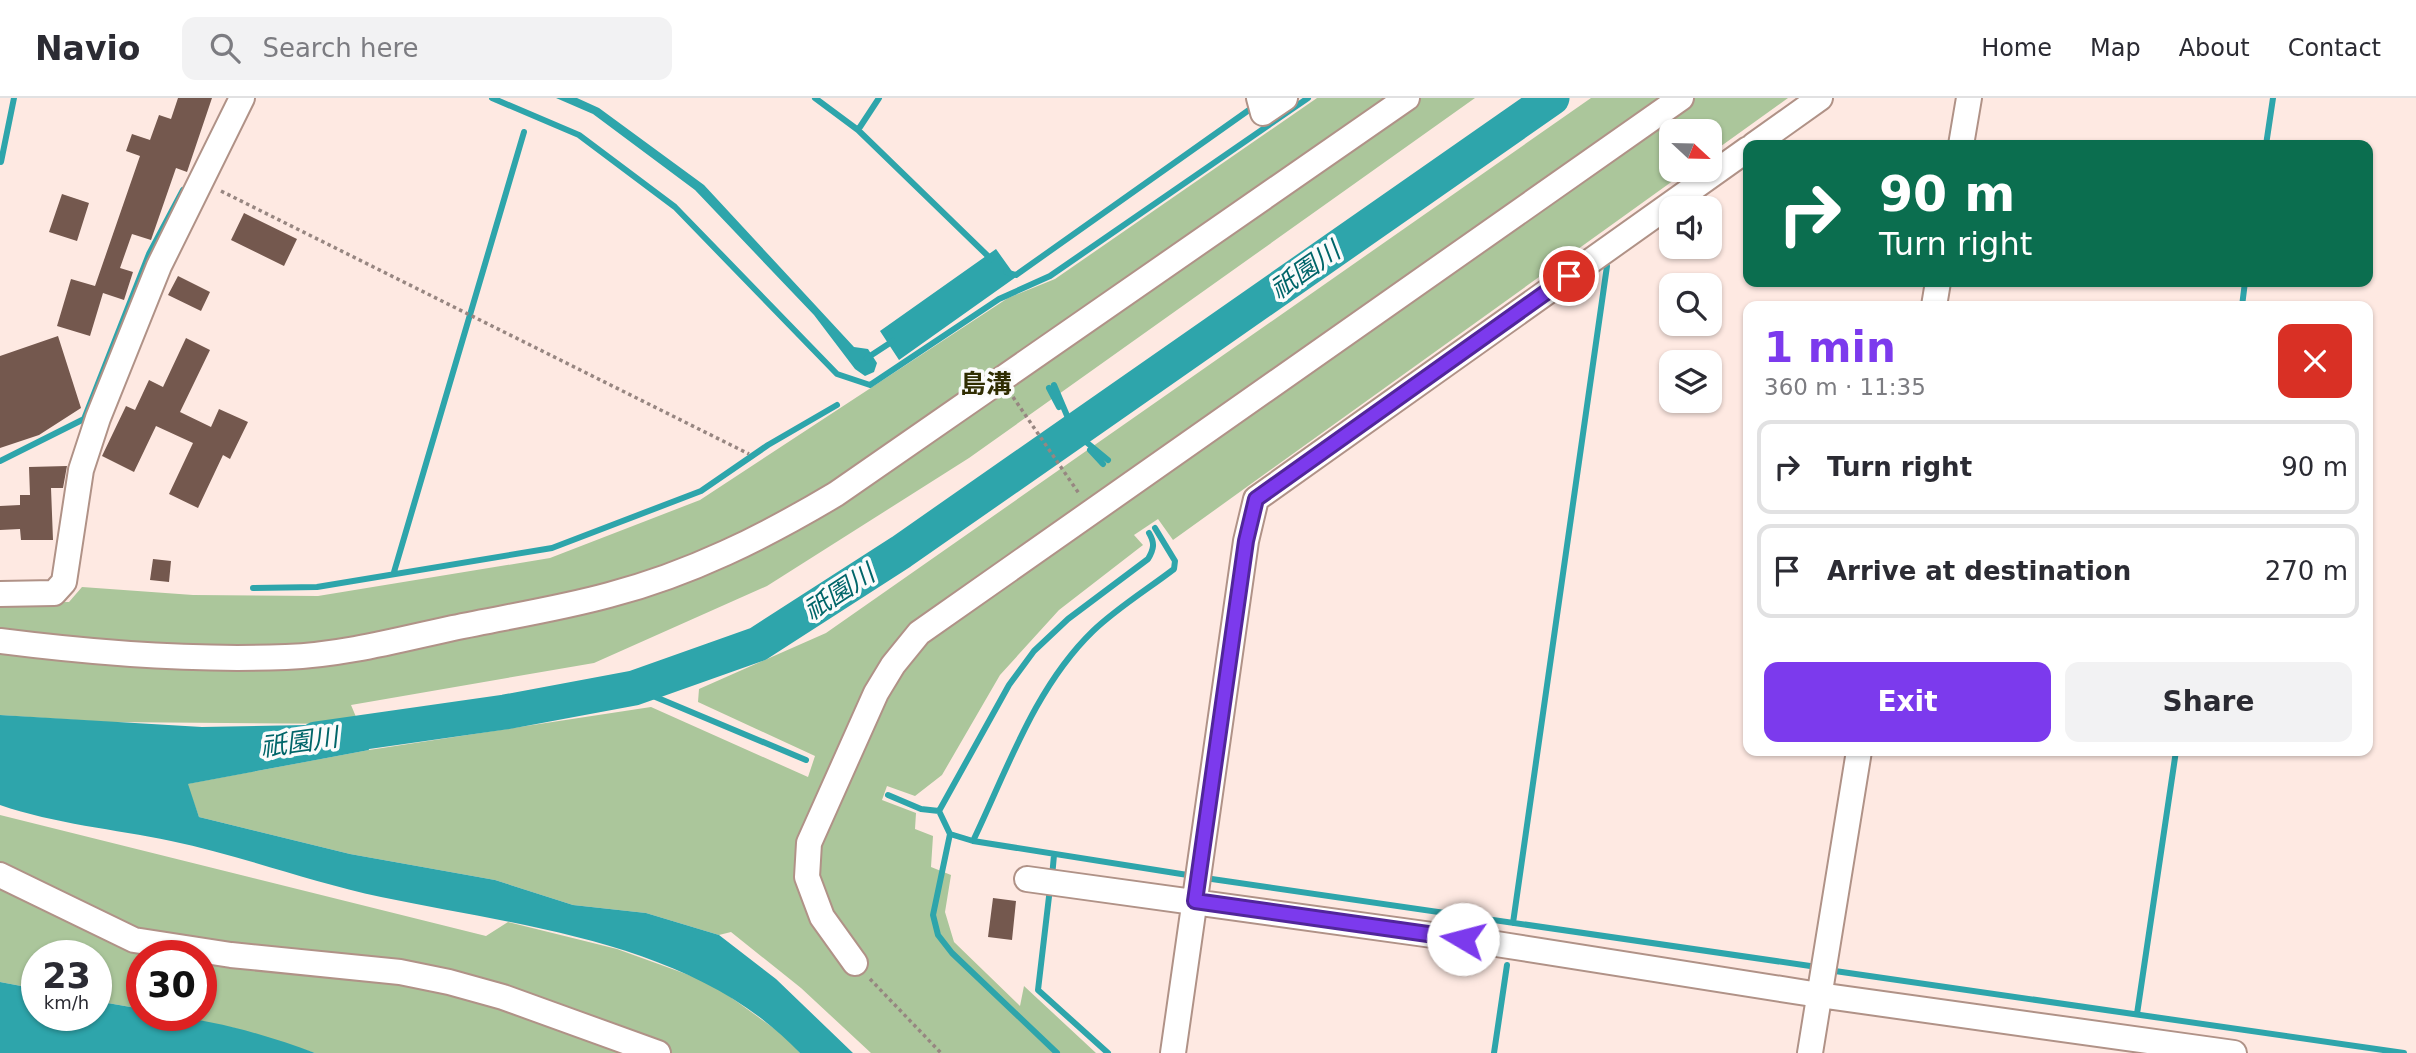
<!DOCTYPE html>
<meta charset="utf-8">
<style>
:root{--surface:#fff;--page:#f2f2f3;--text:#2b2b33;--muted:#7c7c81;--line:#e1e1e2;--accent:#7c3aed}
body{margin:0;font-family:"DejaVu Sans","Noto Sans JP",sans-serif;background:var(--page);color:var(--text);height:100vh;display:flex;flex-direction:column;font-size:26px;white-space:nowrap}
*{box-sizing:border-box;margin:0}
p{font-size:23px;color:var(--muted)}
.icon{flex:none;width:38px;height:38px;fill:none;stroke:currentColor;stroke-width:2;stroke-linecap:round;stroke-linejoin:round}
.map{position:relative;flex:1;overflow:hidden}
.drawer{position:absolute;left:1743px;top:203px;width:630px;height:455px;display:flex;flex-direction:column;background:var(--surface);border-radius:14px;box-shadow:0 2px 5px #0004}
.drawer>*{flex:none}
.hud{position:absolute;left:1743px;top:42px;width:630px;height:147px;border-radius:14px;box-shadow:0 2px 5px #0004;background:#0b6e4f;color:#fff;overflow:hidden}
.needle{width:46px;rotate:112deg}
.controls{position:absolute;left:1659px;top:21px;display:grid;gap:14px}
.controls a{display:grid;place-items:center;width:63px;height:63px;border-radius:14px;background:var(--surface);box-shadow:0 2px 5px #0004;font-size:35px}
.speed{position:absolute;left:21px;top:842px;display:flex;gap:14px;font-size:35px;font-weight:700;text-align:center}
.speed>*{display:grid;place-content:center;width:91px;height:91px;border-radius:50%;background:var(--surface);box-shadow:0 2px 5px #0004;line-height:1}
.speed small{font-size:18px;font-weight:400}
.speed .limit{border:10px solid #d22;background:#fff;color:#111}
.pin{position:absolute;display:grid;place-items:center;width:60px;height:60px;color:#fff;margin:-30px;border:4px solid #fff;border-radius:50%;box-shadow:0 2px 7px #0007}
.me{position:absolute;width:77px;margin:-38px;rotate:278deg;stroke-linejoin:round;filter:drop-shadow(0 0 5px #0008)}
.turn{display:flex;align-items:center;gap:24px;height:147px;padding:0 21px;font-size:32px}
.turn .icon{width:91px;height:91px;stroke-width:2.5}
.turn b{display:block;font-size:49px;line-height:60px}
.round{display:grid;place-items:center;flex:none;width:74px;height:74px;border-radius:14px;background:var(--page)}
.headline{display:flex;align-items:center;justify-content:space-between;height:119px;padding:0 21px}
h1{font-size:42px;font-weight:600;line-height:52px;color:var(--accent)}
.cta{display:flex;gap:14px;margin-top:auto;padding:14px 21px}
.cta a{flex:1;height:80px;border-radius:14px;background:var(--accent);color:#fff;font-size:28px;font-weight:600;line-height:80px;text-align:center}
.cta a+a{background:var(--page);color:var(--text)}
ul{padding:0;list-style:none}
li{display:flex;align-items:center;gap:21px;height:94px;margin:0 14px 10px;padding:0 7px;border:4px solid var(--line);border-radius:14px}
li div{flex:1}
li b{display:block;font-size:26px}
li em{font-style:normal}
header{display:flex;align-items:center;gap:42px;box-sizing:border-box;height:98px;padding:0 35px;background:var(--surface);border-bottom:2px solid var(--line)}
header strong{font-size:33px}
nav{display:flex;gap:38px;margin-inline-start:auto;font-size:24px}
.search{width:490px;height:63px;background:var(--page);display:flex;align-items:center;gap:18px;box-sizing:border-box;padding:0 24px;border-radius:14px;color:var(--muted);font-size:26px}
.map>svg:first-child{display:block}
.green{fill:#abc69b}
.water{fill:#2ea5ab}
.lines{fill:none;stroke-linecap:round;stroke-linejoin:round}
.stream{stroke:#2ea5ab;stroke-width:6}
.river{stroke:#2ea5ab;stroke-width:35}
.building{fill:#74584e}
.minor-casing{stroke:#b09287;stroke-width:28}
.path{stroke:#978681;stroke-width:3.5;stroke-dasharray:3.5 3.5;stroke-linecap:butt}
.minor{stroke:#fff;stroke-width:24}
.route-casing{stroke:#51269a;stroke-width:18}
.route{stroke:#7c3aed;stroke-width:12}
.labels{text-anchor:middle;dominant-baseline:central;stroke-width:7;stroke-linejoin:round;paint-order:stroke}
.water-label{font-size:26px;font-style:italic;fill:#006569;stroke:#fbfbfb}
.neighbourhood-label{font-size:26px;font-weight:bold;fill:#302d02;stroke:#fbfbfb}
</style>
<header>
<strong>Navio</strong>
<div class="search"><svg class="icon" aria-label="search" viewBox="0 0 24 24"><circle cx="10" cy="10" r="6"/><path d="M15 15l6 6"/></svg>Search here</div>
<nav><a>Home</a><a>Map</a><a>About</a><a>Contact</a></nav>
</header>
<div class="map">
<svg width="2416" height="955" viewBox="0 0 2416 955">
<rect width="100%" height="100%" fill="#fee9e2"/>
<path class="green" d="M1317 0H1475L969 360 767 488 594 565 351 607 359 626 106 624 0 617V505L69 504 82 489 193 497 318 498 550 460 700 402 1008 200 1055 181Z
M1591 0H1788L1710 56V33H1671V72H1688L1173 442 1158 421 1134 437 1143 447 1059 512 1000 577 942 677 915 698 887 688 882 702 916 715 915 731 933 738 931 769 951 777 945 814 954 844 1020 908 1024 888 1096 955H871L801 890 731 834 719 837 646 815 573 807 495 782 350 756 199 719 187 686 369 652 651 609 808 679 815 658 698 604 699 591 826 535Z
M0 717 486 838 508 824 617 851 711 885 786 939 800 955H315L234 930 169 917H201V858H142V911L96 903V858H37V891L0 884Z"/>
<path class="water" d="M556 0H577L599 10 704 87 854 249 868 251 877 265 874 274 865 278 855 271 814 217 695 92 593 16Z
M996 151 1016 179 899 262 880 233Z
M0 617 202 629 359 626 369 652 188 686 199 719 350 756 495 782 573 807 646 815 719 837 776 881 853 955H800C695 844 524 829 381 799 310 784 242 758 171 743 114 731 55 726 0 707Z
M0 884 37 891V917H96V903L142 911V917C200 917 261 935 315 955H0Z"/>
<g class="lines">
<path class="stream" d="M492 0 579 37 675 109 837 276 870 287 999 201 1050 178 1308 0
M815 0 858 32 991 161
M858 32 879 0
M2266 47 2273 0
M1 64 14 0
M1006 174 1016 177 1256 7
M2242 208 2245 184
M867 260 893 243
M1054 287 1074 334 1108 362
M1049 290 1059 309
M1090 352 1103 366
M0 363 84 321 149 156 183 92
M1155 430 1175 463 1174 471C1148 491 1117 510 1093 533 1035 589 1007 672 973 743L1194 778
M394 474 524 34
M253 490 317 489 552 450 701 393 768 347 837 307
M634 590 806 662
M888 697 921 711 939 713
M939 713 1009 587 1034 553 1068 521 1148 461C1154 451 1155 445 1149 435
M939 713 950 736 933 817 938 837 952 855 1057 955
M950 736 973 743
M1052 779 1054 757
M1205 780 1817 869
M1050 790 1038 892 1108 955
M1513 825 1607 168
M1828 872 2404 955
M2137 916 2176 653
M1494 955 1507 867"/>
<path class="river" d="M316 641 505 614 634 590 758 546 901 454 1552 0"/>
</g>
<path class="building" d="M178 0H212L187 74 176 70 151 142 132 136 120 170 133 174 124 202 103 195 90 238 57 228 71 181 95 188 140 58 126 53 132 36 150 42 159 17 171 21Z
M62 96 89 105 77 143 49 134Z
M244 115 297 141 284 168 231 142Z
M178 178 210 194 201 213 168 197Z
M58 238 81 310 39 337 0 350V258Z
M186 240 210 252 180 314 211 329 219 311 248 324 230 361 223 357 198 410 169 396 193 345 156 328 134 374 102 358 126 308 135 312 149 282 163 289Z
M67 368 63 390H51L53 442H21L20 431 0 432V408L20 407V397H30L29 369Z
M153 461 171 463 169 484 150 482Z
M993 800 1016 803 1012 842 988 839Z"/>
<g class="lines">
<defs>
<path id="minor" d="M1259 0 1263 15 1285 0
M1754 47 1820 0
M1961 47 1969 0
M1934 208 1938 184
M0 496 54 495 64 484 81 372 98 320 159 168 242 0
M0 543C94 555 190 563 286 559 342 557 398 542 453 530 505 519 558 511 609 497 690 476 764 439 836 396L1407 0
M0 777 134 842 231 857 400 874 449 884 503 899 658 955
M1027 781 1490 845 1819 897 2234 955
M855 865 822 819 807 779 809 745 876 595 893 567 919 535 1681 0
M1173 955 1246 443 1256 401 1748 51
M1810 955 1859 653"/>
</defs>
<use href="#minor" class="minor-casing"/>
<path class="path" d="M221 93 749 356
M1013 299 1080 397
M870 881 941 955"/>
<use href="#minor" class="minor"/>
</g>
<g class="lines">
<defs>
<path id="route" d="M1463 841 1195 803 1246 443 1256 401 1569 178"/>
</defs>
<use href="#route" class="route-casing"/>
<use href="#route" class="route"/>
</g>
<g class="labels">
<g class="water-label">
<text transform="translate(1305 172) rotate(-35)">祇園川</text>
<text transform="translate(839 494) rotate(-33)">祇園川</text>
<text transform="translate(299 644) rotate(-8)">祇園川</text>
</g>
<g class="neighbourhood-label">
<text x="986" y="286">島溝</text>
</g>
</g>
</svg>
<div class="controls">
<a><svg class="needle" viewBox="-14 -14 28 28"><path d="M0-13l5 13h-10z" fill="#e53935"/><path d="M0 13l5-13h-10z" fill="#7c7c81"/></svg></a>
<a><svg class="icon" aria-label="sound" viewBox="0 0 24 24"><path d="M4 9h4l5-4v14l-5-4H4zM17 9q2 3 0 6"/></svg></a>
<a><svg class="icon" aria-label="search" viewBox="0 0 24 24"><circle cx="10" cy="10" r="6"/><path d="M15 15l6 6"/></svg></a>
<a><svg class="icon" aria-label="layers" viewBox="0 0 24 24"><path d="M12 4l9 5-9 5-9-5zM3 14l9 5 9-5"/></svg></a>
</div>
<div class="speed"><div>23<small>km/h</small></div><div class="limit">30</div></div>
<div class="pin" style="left:1569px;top:178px;background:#d93025"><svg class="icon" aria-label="arrive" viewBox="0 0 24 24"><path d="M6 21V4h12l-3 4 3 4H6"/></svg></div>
<svg class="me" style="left:1463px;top:841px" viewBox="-20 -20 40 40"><circle r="19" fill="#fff"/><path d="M0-13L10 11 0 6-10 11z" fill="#7c3aed"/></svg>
<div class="hud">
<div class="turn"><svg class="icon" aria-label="right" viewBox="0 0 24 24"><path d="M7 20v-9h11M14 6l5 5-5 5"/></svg><div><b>90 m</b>Turn right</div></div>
</div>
<section class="drawer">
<div class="headline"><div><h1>1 min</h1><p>360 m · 11:35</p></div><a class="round" style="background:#d93025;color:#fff"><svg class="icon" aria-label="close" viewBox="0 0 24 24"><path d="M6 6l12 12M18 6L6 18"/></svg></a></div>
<ul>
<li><svg class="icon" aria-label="right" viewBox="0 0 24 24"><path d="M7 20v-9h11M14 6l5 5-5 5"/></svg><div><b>Turn right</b></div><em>90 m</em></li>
<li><svg class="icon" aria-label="arrive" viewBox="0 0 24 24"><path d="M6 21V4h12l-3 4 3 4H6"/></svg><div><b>Arrive at destination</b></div><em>270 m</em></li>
</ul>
<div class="cta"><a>Exit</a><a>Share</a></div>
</section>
</div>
